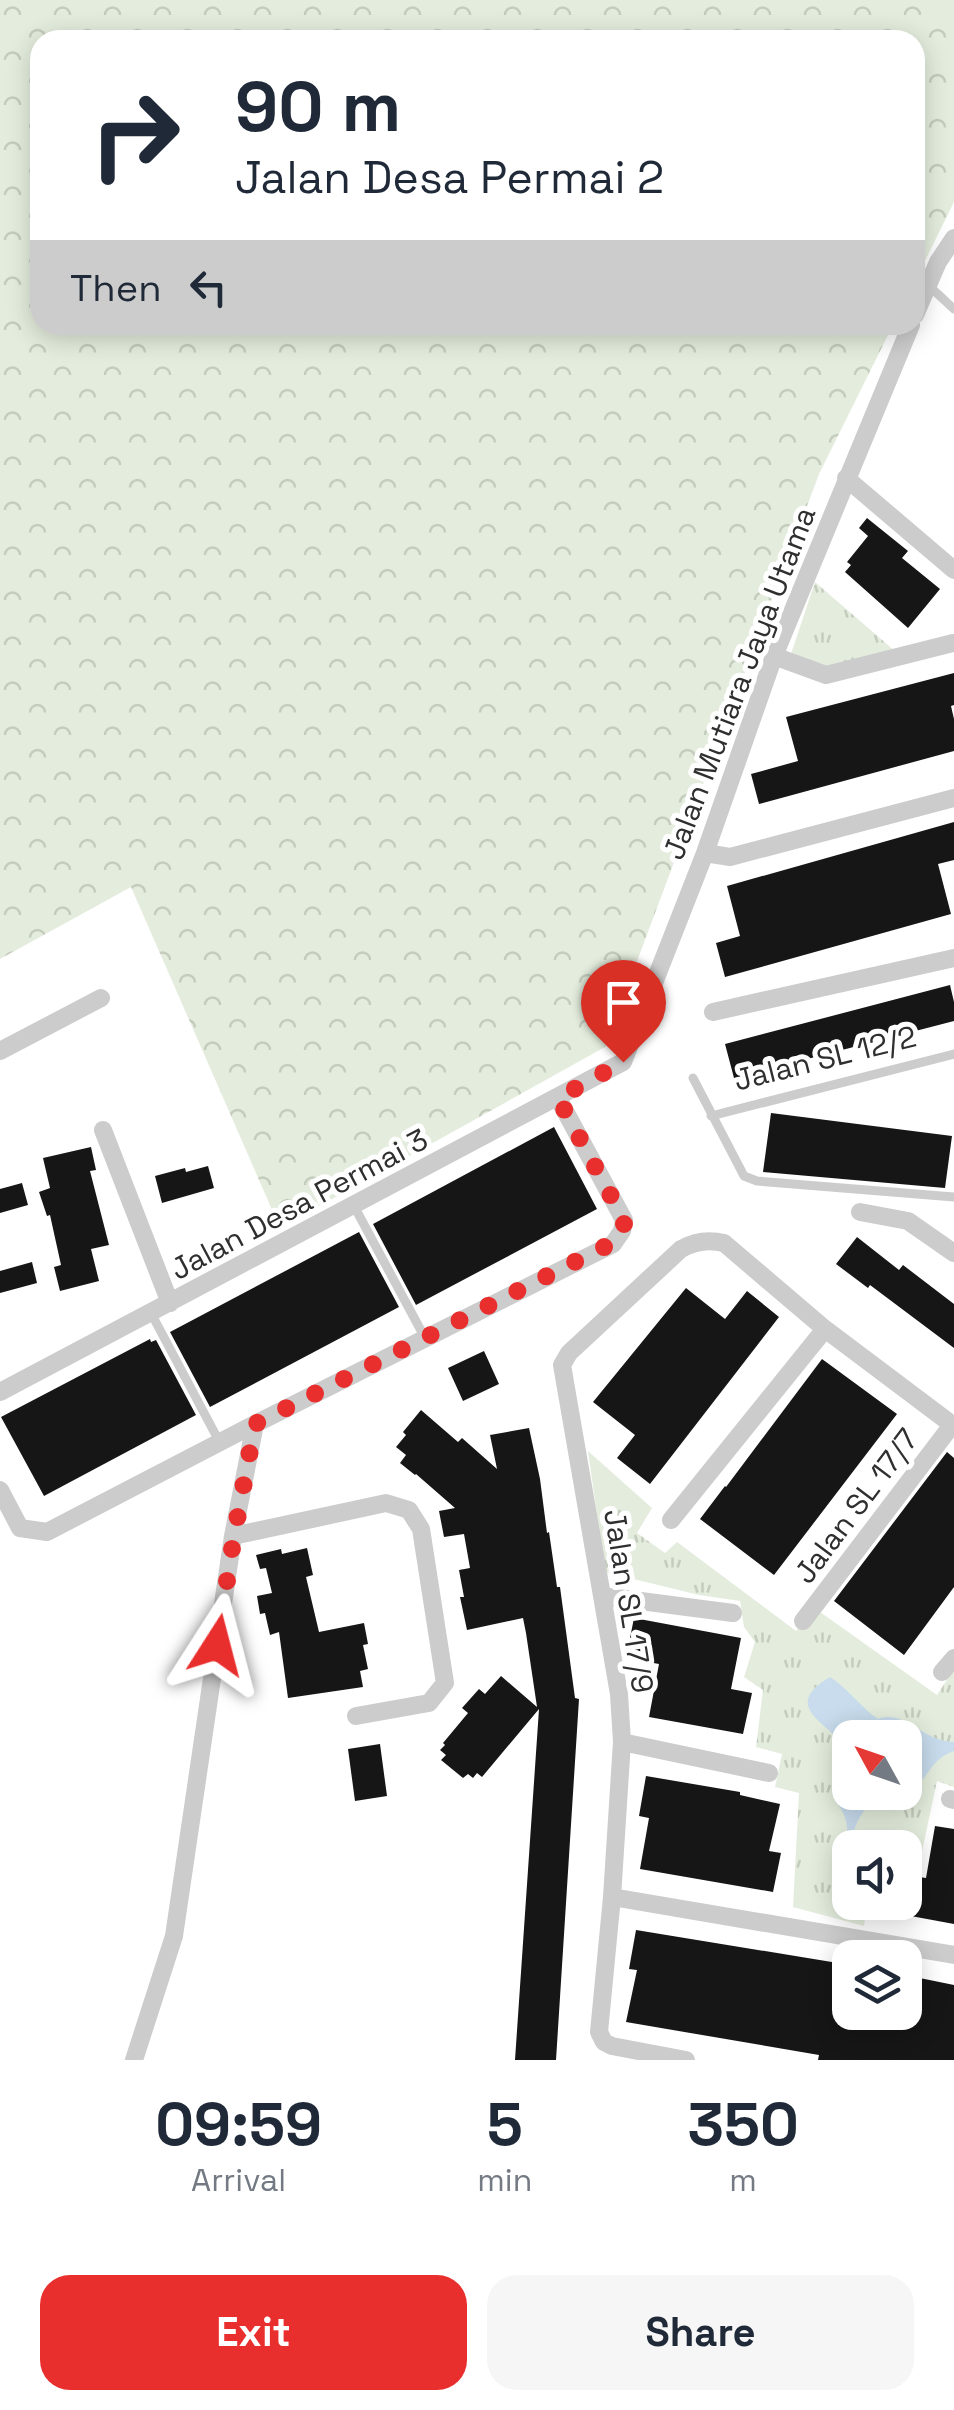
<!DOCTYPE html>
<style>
:root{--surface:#fff;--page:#f6f6f7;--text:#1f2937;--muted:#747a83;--accent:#e92f2e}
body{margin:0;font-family:"Space Grotesk",sans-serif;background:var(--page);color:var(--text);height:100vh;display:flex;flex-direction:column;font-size:38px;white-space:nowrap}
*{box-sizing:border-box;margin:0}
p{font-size:32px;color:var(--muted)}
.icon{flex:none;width:55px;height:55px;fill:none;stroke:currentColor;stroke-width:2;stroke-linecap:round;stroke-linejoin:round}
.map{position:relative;height:2060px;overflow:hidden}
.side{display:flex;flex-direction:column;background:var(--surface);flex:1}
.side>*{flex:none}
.top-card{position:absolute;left:30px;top:30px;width:895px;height:305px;border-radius:30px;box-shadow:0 5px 25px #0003;background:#fff;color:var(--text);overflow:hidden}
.needle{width:65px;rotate:310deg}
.controls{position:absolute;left:832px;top:1720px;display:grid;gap:20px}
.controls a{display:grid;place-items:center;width:90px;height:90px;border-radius:20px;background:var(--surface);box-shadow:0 5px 25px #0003;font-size:50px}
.pin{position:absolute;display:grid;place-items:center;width:85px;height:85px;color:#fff;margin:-102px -42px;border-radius:50% 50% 50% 0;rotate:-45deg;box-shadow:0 0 10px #0007}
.pin .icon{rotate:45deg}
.me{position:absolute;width:110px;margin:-55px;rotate:9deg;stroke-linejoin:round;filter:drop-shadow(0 0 8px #0008)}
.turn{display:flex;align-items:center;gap:35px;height:210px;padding:0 40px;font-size:45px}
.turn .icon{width:130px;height:130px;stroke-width:2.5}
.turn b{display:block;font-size:70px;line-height:85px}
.then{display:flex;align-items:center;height:95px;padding:0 40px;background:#0003;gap:20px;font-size:38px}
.eta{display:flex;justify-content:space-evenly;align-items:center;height:170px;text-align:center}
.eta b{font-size:60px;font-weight:800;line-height:70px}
.action{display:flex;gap:20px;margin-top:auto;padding:20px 40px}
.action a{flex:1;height:115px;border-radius:30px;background:var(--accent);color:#fff;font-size:40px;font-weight:800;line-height:115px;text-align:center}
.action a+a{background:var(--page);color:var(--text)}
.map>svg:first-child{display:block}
.grass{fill:url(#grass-tufts);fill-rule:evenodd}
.forest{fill:url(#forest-crowns)}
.water{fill:#c8dced}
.building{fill:#161616}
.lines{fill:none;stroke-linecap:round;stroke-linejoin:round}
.lane{stroke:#ccc;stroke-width:9}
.street{stroke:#ccc;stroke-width:18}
.route{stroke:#e92f2e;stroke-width:18;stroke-dasharray:0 32.4}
.labels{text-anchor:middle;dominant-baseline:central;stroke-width:10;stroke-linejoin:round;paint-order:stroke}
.street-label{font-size:30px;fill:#2f2f2f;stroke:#fff}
</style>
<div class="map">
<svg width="954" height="2060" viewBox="0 0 954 2060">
<defs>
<pattern id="grass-tufts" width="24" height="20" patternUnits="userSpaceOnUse" patternTransform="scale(2.5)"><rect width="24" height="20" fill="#e4eddd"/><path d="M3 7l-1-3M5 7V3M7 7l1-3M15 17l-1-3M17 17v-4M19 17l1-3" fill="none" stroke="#c4ccbe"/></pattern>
<pattern id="forest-crowns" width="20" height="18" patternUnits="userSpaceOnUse" patternTransform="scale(2.5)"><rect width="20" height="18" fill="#e4eddd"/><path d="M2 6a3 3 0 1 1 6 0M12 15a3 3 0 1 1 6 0" fill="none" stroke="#c4ccbe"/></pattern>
</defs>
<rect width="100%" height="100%" fill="#fff"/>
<path class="grass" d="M815 582 896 652 827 670 791 654Z
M588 1451 652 1508 637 1533 665 1553 677 1542 796 1631 813 1607 937 1695 952 1672 954 1673V1787L937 1781 917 1875 905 1873V1848H850V1902L867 1903 864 1926 793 1907 799 1793 775 1787 782 1754 756 1747 763 1690 744 1677 755 1642 744 1627 740 1601 699 1595 605 1572ZM850 1738H905V1792H850Z"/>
<path class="forest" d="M0 0H954V202L915 281V40H40V325H893L819 474 605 1047 280 1228 131 887 0 959Z"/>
<path class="water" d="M830 1677C849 1689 860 1707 878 1719 904 1709 923 1742 954 1742V1751C925 1761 931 1785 905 1787V1738H850V1754C835 1724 776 1709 830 1677Z
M850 1769V1792L882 1793C864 1807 852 1824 852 1847L850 1848V1879L840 1880C826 1853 867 1839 834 1799L845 1785Z"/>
<path class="building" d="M867 518 908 551 902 558 940 589 908 628 845 572 851 565 847 562 868 536 859 528Z
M954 673V705L951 706 954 719V751L759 804 751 774 798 761 786 717Z
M954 822V860L938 864 951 914 725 977 716 943 740 936 727 886Z
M950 985 954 1002V1021L734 1078 725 1044Z
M771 1113 952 1136 945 1188 763 1172Z
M554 1127 597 1209 416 1305 373 1224Z
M91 1147 96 1170 90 1171 109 1245 91 1249 99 1281 60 1291 54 1267 61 1265 50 1215 47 1216 39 1192 50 1188 43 1158Z
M208 1166 214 1188 162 1203 155 1176 185 1168 186 1172Z
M22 1183 28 1205 0 1213V1189Z
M359 1232 399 1307 210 1407 170 1332Z
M857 1237 899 1270 903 1265 954 1304V1348L870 1285 868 1288 836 1264Z
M32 1262 37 1283 0 1293V1271Z
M686 1288 725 1319 747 1291 779 1317 650 1484 617 1458 635 1435 593 1402Z
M150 1339 151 1342 156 1340 196 1415 44 1496 1 1417Z
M484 1351 499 1384 463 1401 448 1368Z
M822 1359 897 1414 774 1575 700 1519 725 1486 726 1487Z
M421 1410 458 1442 462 1438 497 1469 490 1435 529 1428 540 1479 547 1533 549 1532 557 1587H560L575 1698 579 1699 556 2060H515L539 1709 482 1777 477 1773 473 1778 468 1774 463 1778 441 1760 446 1755 440 1750 445 1745 443 1743 468 1713 462 1708 479 1689 485 1694 501 1676 537 1707 526 1633 523 1618 467 1630 460 1597H464L459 1570 470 1568 464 1534 444 1537 439 1511 455 1508 416 1474 415 1475 400 1463 406 1455 396 1447 406 1435 403 1432Z
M947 1452 954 1458V1587L904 1655 834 1601Z
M307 1548 313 1575 306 1577 319 1632 364 1623 368 1644 363 1645 368 1669 360 1671 363 1687 288 1698 279 1632 270 1635 265 1613 260 1614 257 1596 272 1593 266 1568 260 1569 256 1555 281 1549 282 1554Z
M634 1618 741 1638 731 1689 752 1693 743 1734 649 1717 659 1664 626 1658Z
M380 1744 387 1796 355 1801 348 1749Z
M646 1776 740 1792V1795L780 1804 769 1851 781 1853 773 1892 640 1869 649 1818 639 1816Z
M935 1826 954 1829V1924L873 1909 874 1902H905V1875L926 1878Z
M636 1930 850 1965V2012H905V1975L954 1985V2060H818L819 2055 626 2022 637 1970 629 1969Z"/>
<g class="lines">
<path class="lane" d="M928 285 954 309
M693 1078 744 1176 757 1181 954 1197
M711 1116 954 1054
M354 1206 425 1338
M151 1313 220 1443"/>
<path class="street" d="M915 315 938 262 954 238
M846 478 954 570
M774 656 826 675 953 643
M705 853 730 857 954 798
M713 1012 954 958
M0 1051 101 998
M103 1130 170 1303
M860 1212 908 1221 954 1253
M0 1392 623 1062 705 853 774 656 911 325
M0 1490 20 1528 47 1532 255 1424 613 1244 622 1231 624 1220 558 1098
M671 1520 825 1329
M233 1536 386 1503 409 1510 421 1529 445 1683 429 1703 356 1716
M602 1596 733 1613
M803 1621 952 1425
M942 1672 954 1658
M622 1742 769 1773
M950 1799 954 1800
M612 1897 954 1955
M134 2060 174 1936 233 1536 255 1424
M686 2060 612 2046 604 2042 599 2032 612 1897 622 1742 619 1694 562 1365 569 1353 681 1249C695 1241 708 1239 724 1243L825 1329 954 1426"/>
</g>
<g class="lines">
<path class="route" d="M217 1645 234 1536 255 1424 616 1241 624 1226V1220L558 1098 623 1062"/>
</g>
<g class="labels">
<g class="street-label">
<text transform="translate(739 683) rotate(-69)">Jalan Mutiara Jaya Utama</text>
<text transform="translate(825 1058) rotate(-14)">Jalan SL 12/2</text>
<text transform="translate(299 1204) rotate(-28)">Jalan Desa Permai 3</text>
<text transform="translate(856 1506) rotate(-53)">Jalan SL 17/7</text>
<text transform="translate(629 1601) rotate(81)">Jalan SL 17/9</text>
</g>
</g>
</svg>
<div class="controls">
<a><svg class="needle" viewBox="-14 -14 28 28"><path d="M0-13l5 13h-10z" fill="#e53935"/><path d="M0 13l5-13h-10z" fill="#747a83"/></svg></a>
<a><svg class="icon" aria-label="sound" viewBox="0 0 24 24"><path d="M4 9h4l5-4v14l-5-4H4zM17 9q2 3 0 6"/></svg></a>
<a><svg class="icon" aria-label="layers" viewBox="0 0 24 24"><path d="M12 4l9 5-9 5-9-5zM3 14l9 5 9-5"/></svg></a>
</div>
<div class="pin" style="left:623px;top:1062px;background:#d93025"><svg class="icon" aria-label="arrive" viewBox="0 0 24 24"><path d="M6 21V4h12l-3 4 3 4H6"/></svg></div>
<svg class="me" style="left:217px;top:1645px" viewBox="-20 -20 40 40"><path d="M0-17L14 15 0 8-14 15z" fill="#e92f2e" stroke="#fff" stroke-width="4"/></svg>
<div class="top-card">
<div class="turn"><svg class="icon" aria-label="right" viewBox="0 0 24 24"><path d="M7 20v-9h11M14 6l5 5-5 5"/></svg><div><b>90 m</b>Jalan Desa Permai 2</div></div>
<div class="then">Then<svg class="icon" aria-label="left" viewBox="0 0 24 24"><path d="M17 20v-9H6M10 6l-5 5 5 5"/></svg></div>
</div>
</div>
<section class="side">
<div class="eta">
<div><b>09:59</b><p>Arrival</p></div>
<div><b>5</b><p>min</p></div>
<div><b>350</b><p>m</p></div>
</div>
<div class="action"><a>Exit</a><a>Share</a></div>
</section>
